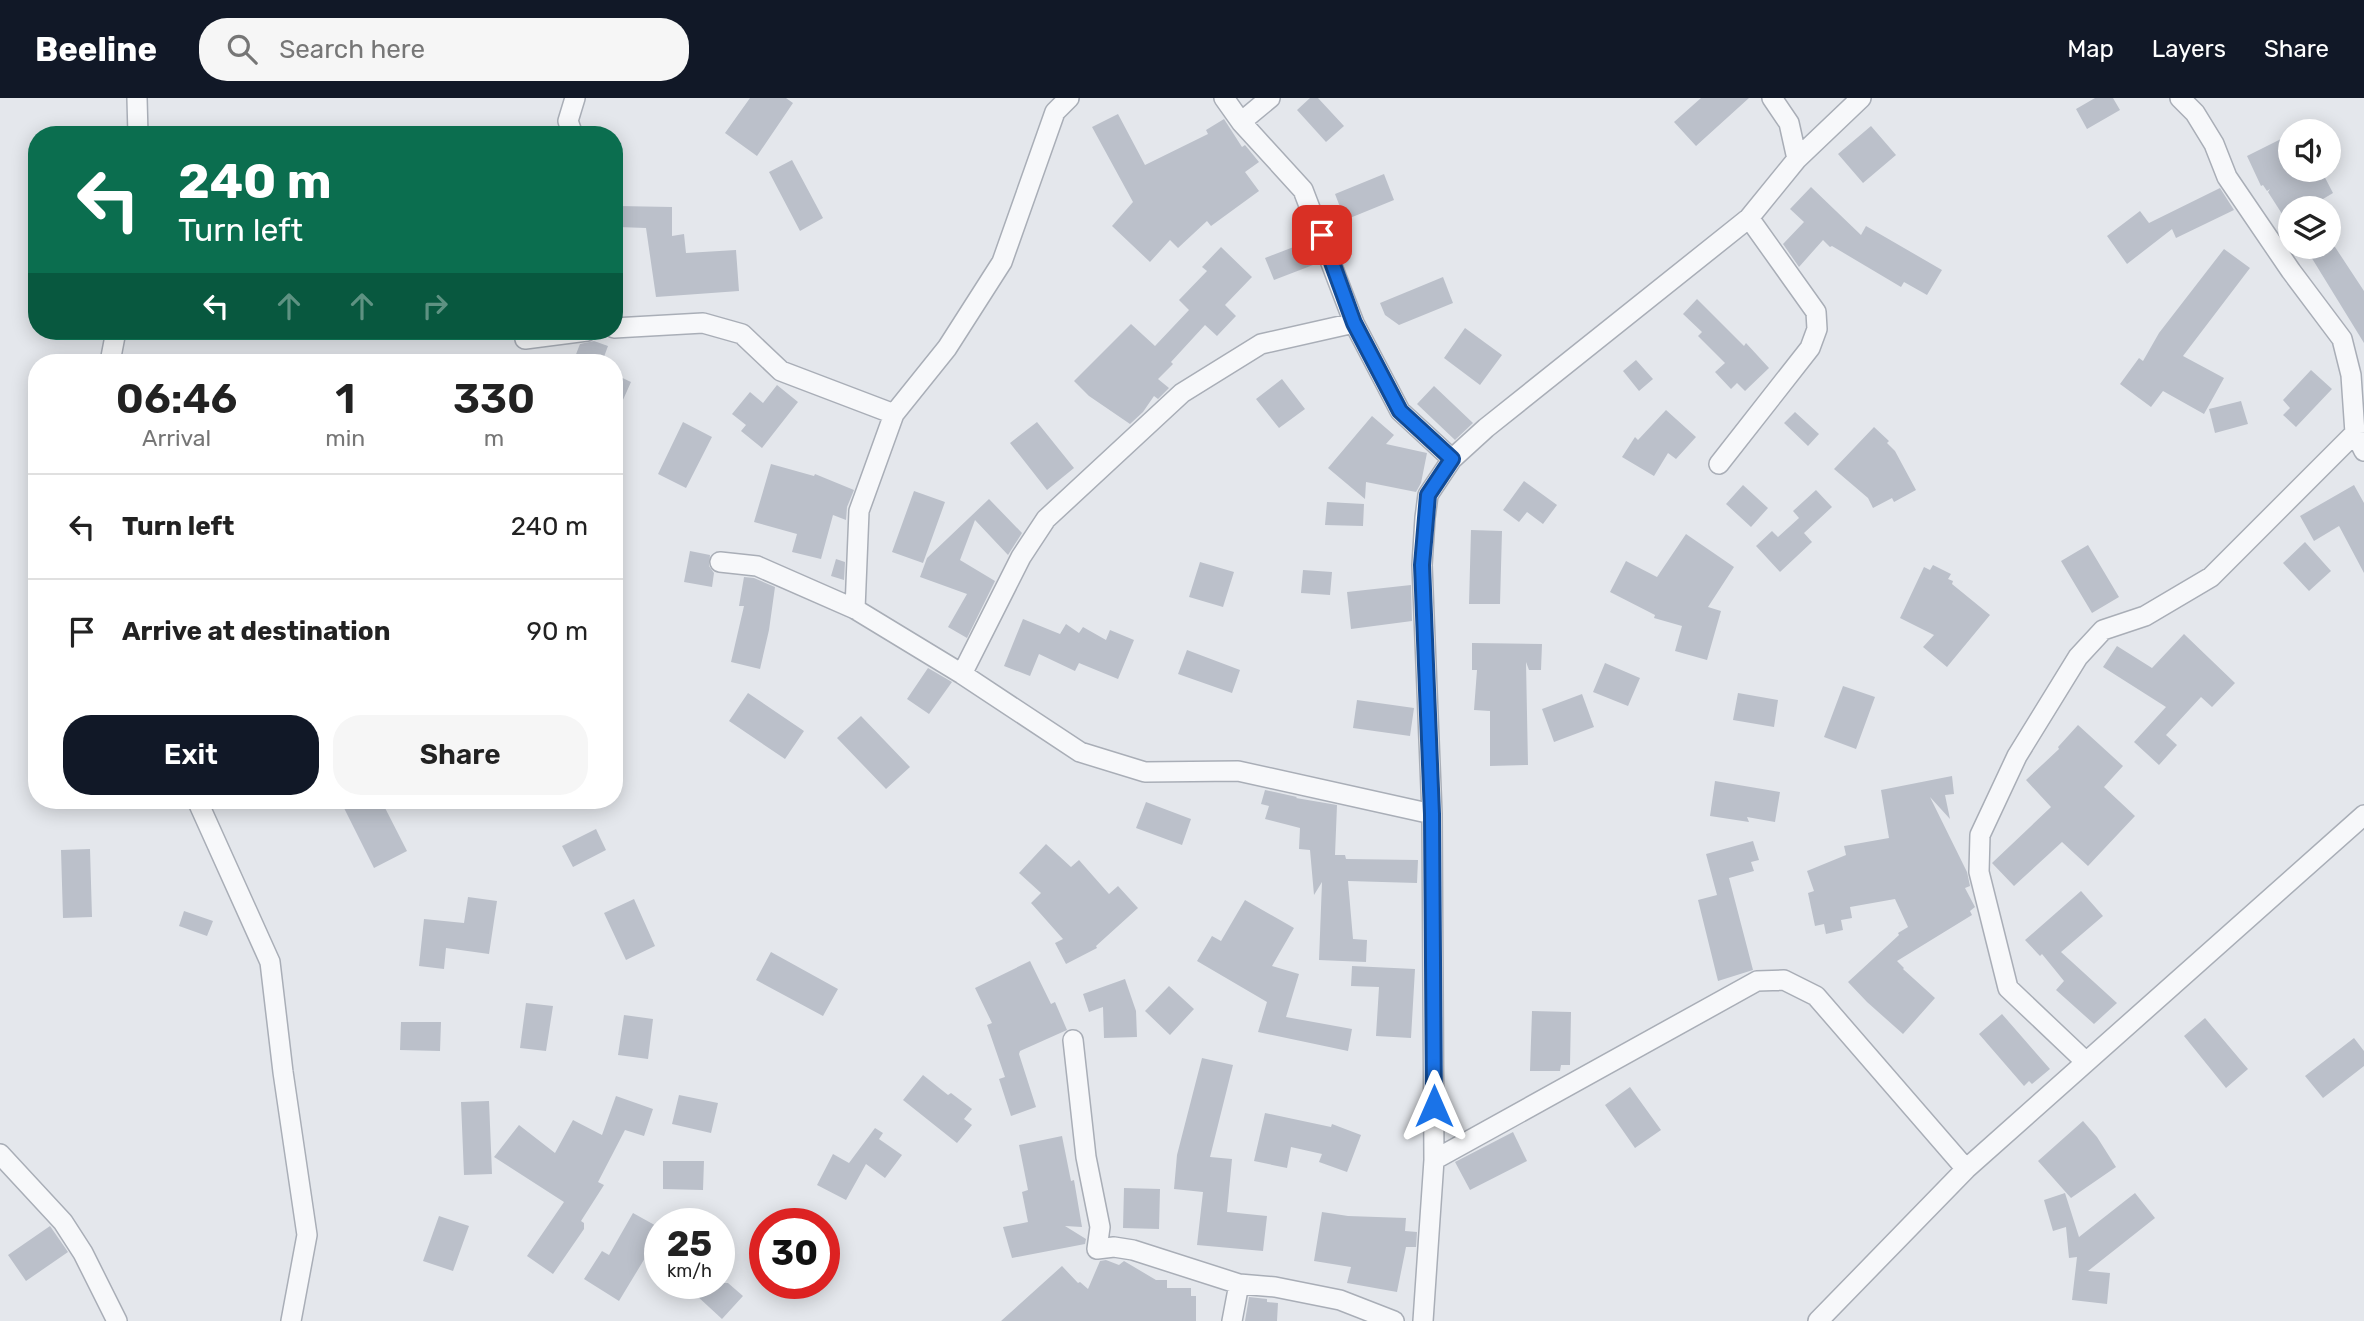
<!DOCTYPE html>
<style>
:root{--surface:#fff;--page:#f6f6f6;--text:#222;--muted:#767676;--line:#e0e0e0;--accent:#111827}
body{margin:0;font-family:Rubik,sans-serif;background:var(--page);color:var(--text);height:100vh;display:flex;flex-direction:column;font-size:26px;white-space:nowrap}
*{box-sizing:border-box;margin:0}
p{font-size:23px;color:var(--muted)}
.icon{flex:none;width:38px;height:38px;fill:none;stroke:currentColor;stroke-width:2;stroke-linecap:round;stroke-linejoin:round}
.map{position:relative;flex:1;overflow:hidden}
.details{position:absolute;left:28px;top:256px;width:595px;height:455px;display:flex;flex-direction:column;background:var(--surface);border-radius:28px;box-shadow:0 4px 18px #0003}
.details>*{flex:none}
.hud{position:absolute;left:28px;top:28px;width:595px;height:214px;border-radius:28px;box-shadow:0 4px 18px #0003;background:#0b6e4f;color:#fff;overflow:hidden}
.tools{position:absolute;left:2278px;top:21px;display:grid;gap:14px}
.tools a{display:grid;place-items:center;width:63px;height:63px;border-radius:50%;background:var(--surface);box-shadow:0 4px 18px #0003;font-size:35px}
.speed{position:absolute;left:644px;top:1110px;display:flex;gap:14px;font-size:35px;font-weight:700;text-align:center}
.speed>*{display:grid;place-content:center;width:91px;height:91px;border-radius:50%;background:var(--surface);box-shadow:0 4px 18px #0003;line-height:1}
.speed small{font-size:18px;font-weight:400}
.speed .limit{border:10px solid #d22;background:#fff;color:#111}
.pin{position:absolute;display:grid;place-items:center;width:60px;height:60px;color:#fff;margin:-30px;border-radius:14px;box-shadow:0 4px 10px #0006}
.me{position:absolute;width:77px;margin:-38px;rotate:0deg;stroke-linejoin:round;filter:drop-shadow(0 0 5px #0008)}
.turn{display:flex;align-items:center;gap:24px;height:147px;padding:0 35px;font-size:32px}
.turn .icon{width:91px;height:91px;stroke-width:2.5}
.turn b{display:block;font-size:49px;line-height:60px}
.lanes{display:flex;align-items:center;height:66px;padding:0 35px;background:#0003;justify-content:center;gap:35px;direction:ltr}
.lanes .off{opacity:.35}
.eta{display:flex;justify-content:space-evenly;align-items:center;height:119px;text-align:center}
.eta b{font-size:42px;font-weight:600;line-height:49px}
.button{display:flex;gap:14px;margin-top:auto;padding:14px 35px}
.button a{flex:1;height:80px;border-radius:28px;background:var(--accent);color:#fff;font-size:28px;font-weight:600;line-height:80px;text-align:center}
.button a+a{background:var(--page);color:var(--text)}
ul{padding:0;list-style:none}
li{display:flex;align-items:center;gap:21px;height:105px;padding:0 35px;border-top:2px solid var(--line)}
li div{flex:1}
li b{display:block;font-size:26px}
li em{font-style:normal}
header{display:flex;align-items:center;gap:42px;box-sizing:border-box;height:98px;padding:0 35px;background:var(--accent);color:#fff}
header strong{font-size:33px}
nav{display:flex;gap:38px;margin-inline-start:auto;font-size:24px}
.search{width:490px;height:63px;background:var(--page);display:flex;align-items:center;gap:18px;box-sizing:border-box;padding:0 24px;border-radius:28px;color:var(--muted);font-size:26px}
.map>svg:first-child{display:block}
.building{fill:#bbc0ca}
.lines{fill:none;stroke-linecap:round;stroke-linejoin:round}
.street-casing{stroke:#a9aeb7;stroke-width:22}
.street{stroke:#f7f8fa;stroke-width:19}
.route-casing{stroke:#114b97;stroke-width:18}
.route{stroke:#1a73e8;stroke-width:12}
</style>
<header>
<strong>Beeline</strong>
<div class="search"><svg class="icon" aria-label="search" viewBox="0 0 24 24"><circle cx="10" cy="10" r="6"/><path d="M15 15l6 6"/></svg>Search here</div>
<nav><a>Map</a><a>Layers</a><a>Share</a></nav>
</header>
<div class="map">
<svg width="2364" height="1223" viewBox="0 0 2364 1223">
<rect width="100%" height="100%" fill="#e4e7ec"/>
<path class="building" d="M750 0H786L793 5 757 58 725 35Z
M1310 0H1318L1344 28 1326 44 1297 12Z
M1701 0H1749L1696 48 1674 24Z
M2095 0H2113L2120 12 2087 31 2076 11Z
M1118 16 1145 67 1208 36 1206 32 1224 21 1242 49 1245 47 1259 64 1245 74 1259 93 1211 128 1207 123 1178 150 1170 142 1150 164 1112 128 1133 104 1092 29Z
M1871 28 1896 57 1863 85 1838 56Z
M2291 36V72H2321L2333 95 2308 110H2291V130L2268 94 2270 91 2267 93 2263 87 2261 88 2247 58Z
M792 62 823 120 800 133 769 74Z
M1384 76 1394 102 1345 122 1335 96Z
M1811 89 1861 137 1866 128 1942 172 1927 197 1904 184 1901 189 1832 148 1830 149 1823 142 1799 169 1783 146 1804 124 1790 111Z
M2220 90 2234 112 2176 140 2172 131 2127 166 2107 138 2140 113 2149 125Z
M618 108 672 109V138L684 136 686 155 736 152 739 193 656 199 646 130 618 129Z
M1304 145 1313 167 1274 182 1265 160Z
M1221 149 1252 179 1225 207 1236 218 1217 238 1205 227 1171 264 1173 266 1158 281 1169 290 1158 301 1154 298 1143 314 1130 326 1089 298 1074 283 1131 226 1155 248 1189 212 1179 202 1207 173 1202 169Z
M2305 149H2335L2364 193V245Z
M2224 151 2250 170 2183 258 2224 280 2204 316 2163 293 2151 309 2120 286 2139 260 2143 263 2159 235Z
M1443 179 1453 205 1399 227 1385 217 1380 205Z
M1697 201 1744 248 1746 245 1769 270 1745 293 1737 285 1731 291 1715 274 1725 265 1698 238 1702 234 1683 216Z
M1465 230 1502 257 1480 287 1444 260Z
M594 243 608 248 602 264H573L580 246Z
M1636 262 1653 281 1639 293 1623 273Z
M2311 272 2332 291 2296 329 2283 317 2290 310 2283 302Z
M614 276 631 284 614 322Z
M1282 281 1305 311 1279 330 1256 301Z
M777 287 798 304 762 350 741 333 746 327 732 316 750 294 763 305Z
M1434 288 1473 325 1455 342 1417 306Z
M2241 303 2248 326 2215 335 2209 311Z
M1666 312 1696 339 1676 361 1668 355 1654 378 1622 359 1635 339 1638 342Z
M1795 314 1819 336 1808 348 1784 325Z
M1372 318 1394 337 1386 346 1427 355 1421 385 1416 394 1366 384 1365 401 1328 370Z
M683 324 712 339 686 390 658 376Z
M1037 324 1074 370 1047 392 1010 345Z
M1874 329 1889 343 1887 345 1895 353 1916 392 1894 404 1892 400 1873 410 1868 400 1834 371Z
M771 366 814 378 815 376 854 392 847 409 846 422 833 417 821 461 792 454 797 436 754 424Z
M1524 383 1557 407 1543 426 1527 414 1519 424 1503 412Z
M1743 387 1768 410 1751 429 1726 406Z
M2354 387 2364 405V475L2339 428 2314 443 2300 418Z
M1816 392 1832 409 1804 435 1812 444 1780 474 1756 448 1772 433 1778 439 1799 420 1793 413Z
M914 393 945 404 923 465 892 454Z
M989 401 1022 435 1008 457 975 422 960 462 995 483 967 540 948 529 967 496 920 479 927 460Z
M1327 404 1364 406 1363 428 1325 427Z
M1471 432 1502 433 1500 506H1469Z
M1686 436 1734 469 1708 509 1721 513 1707 562 1675 553 1682 528 1654 520 1655 517 1610 494 1626 463 1657 479Z
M2305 444 2331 473 2309 493 2283 465Z
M2088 447 2119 499 2092 515 2061 463Z
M690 453 710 457 709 468 714 475 712 489 684 484Z
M836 461 845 464 844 482 831 478Z
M1200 464 1234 474 1223 509 1189 499Z
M1933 467 1951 476 1948 481 1953 483 1952 486 1990 517 1947 569 1923 549 1934 537 1900 520 1924 469 1930 472Z
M1303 472 1332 474 1330 497 1301 495Z
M744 479 754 480 775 489 769 532 760 571 731 564 744 508H739Z
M1411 487 1412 523 1351 531 1347 494Z
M1023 521 1060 536 1066 526 1079 535 1083 529 1106 542 1110 532 1134 542 1118 581 1079 565 1075 573 1039 556 1030 578 1004 568Z
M2184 536 2235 585 2212 609 2201 599 2166 637 2177 647 2159 667 2134 644 2166 609 2103 569 2117 548 2152 570Z
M1472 545 1542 546 1541 572H1529L1526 564 1528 667 1490 668V613L1474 612 1477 572H1472Z
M1187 552 1240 572 1232 595 1178 576Z
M1605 565 1640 580 1628 608 1593 594Z
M928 570 952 584 929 616 907 601Z
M1843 588 1875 599 1856 651 1824 639Z
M748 595 804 633 785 661 729 623Z
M1738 595 1778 602 1774 629 1733 622Z
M1582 596 1594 629 1554 644 1542 611Z
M1357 602 1414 610 1410 638 1353 630Z
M861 618 910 669 886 691 837 640Z
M2078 627 2123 668 2104 689 2135 718 2088 768 2062 744 2014 788 1992 765 2051 709 2026 682 2059 651 2058 649Z
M1952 678 1954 696 1945 697 1950 721 1930 699 1967 774 1970 788 1965 790 1975 809 1970 813 1972 817 1897 863 1904 870 1903 871 1935 900 1903 936 1867 904 1848 884 1899 837 1898 835 1908 829 1895 801 1850 809 1852 820 1841 822 1843 832 1826 836 1824 826 1815 828 1808 795 1814 793 1807 773 1846 757 1844 748 1889 740 1881 692Z
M1715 683 1780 694 1775 724 1747 719 1749 724 1710 718Z
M1265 692 1297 699 1296 700 1337 707 1335 757H1345L1346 761 1418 762 1417 785 1348 783 1353 841 1367 842 1366 864 1319 862 1322 784 1314 797 1310 752 1299 751 1300 730 1265 721 1269 708 1261 706Z
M340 702H381L407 753 374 770Z
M1146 704 1191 721 1182 747 1136 730Z
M596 731 606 752 573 769 562 748Z
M1753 743 1759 762 1751 764 1754 773 1729 780 1753 872 1718 883 1698 802 1717 797 1706 756Z
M1046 746 1071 769 1079 762 1109 796 1118 788 1138 810 1096 848 1097 850 1066 866 1055 845 1063 841 1031 805 1041 795 1019 775Z
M90 751 92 819 63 820 61 752Z
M2081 793 2103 818 2061 854 2117 905 2094 926 2056 892 2064 883 2042 856 2040 858 2025 842Z
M468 799 497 803 489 856 446 850 444 871 419 868 424 821 464 825Z
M634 801 655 848 626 862 604 815Z
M1245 802 1294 830 1272 868 1299 876 1286 919 1352 931 1348 953 1258 934 1267 904 1197 863 1212 838 1221 843Z
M184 813 213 823 207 838 179 828Z
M771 854 838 891 823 918 756 882Z
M1030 863 1051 906 1055 904 1067 932 1020 953 1019 956 1036 1009 1011 1018 999 981 1005 979 987 927 992 925 975 890Z
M1352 868 1415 871 1411 940 1376 938 1379 889 1351 888Z
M1125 881 1136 913 1137 939 1104 940 1103 909 1089 914 1083 896Z
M1169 888 1194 911 1170 937 1145 913Z
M526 905 553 908 546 953 520 950Z
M1532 913 1571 914 1570 967H1561L1560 973H1530Z
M2002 916 2050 971 2032 986 2029 983 2024 988 1979 936Z
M624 917 653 921 648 961 618 957Z
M2205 920 2248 971 2226 990 2184 938Z
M401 924H441L440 953 400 952Z
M2354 940 2364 953V968L2323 1000 2305 978Z
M1202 960 1233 967 1210 1059 1232 1061 1227 1114 1267 1118 1263 1153 1197 1147 1203 1094 1174 1091 1177 1057Z
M923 977 948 997 951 995 972 1011 964 1021 972 1027 957 1045 903 1002Z
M1630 989 1661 1032 1635 1050 1605 1007Z
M679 997 718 1005 711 1035 672 1026Z
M616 998 653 1011 644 1038 625 1032 598 1084 604 1087 581 1123 584 1125V1131L553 1176 527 1158 564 1104 494 1059 519 1027 555 1055 573 1022 602 1037Z
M489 1003 492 1076 464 1077 461 1004Z
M1265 1015 1331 1029 1332 1026 1361 1037 1347 1074 1319 1064 1322 1056 1291 1049 1287 1070 1254 1063Z
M2083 1023 2097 1039 2116 1069 2071 1100 2038 1063Z
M875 1030 883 1035 879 1041 902 1057 885 1080 866 1066 846 1102 817 1087 833 1056 849 1065Z
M1513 1034 1527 1063 1470 1092 1455 1064Z
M1062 1038 1071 1083 1074 1082 1082 1129 1065 1128 1086 1141 1085 1146 1012 1160 1003 1129 1028 1124 1022 1094 1028 1092 1019 1047Z
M663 1063H704L703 1092 663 1091Z
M1124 1090 1160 1091 1159 1131 1123 1130Z
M2065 1095 2079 1139 2135 1095 2155 1120 2088 1173 2110 1175 2107 1206 2072 1202 2077 1159 2069 1160 2066 1129 2053 1133 2044 1102Z
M1322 1114 1348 1118 1406 1120 1405 1133 1417 1134 1416 1149H1406L1397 1194 1347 1185 1351 1169 1314 1163Z
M633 1115 660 1130V1169L645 1160 619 1203 584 1181 602 1153 609 1157Z
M439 1118 469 1128 453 1173 423 1163Z
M50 1128 68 1154 26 1183 8 1157Z
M1106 1162 1119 1167 1124 1163 1156 1182H1167V1190H1191V1198H1196V1223H1001L1062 1168 1078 1185 1080 1184 1088 1191 1100 1163Z
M683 1185H728L743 1198 722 1221Z
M1249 1199 1267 1201V1204L1278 1205 1277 1223H1245Z"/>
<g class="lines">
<defs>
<path id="street" d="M137 0 138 37
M1224 0 1241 24 1303 92 1354 225 1400 313 1452 361
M1772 0 1789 25 1797 61
M2180 0 2195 15 2214 46 2227 79 2291 173 2342 241 2351 277 2355 335 2364 353
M1241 24 1270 0
M573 37 568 23 575 0
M614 230 703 225 742 236 781 273 894 316
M525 241 587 233
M110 264 116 233
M1719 366 1810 250 1817 231 1816 214 1749 120
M720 464 757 468 855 511 962 576 1080 654 1145 674 1238 673 1432 716
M855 511 859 413 894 316 947 250 1002 164 1055 14 1069 0
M962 576 1021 459 1046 421 1182 295 1261 246 1354 225
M197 702 270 864 283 974 307 1137 291 1223
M1073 942 1086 1059 1100 1129 1097 1151 1114 1149 1133 1152 1239 1186 1275 1189 1340 1202 1394 1223
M2085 963 2008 890 1979 774 1980 737 2017 658 2078 559 2103 532 2145 518 2211 479 2355 335
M0 1056 63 1124 83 1155 117 1223
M1434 1062 1757 883 1784 882 1816 898 1966 1071
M1232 1223 1239 1186
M1423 1223 1434 1062 1432 716 1422 467 1425 420 1428 397 1452 361 1486 330 1749 120 1797 61 1861 0
M1818 1223 1966 1071 2364 717"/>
</defs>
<use href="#street" class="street-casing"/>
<use href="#street" class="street"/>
</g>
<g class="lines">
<defs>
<path id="route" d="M1322 137 1354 225 1400 313 1452 361 1428 397 1422 467 1432 716 1434 1008"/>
</defs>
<use href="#route" class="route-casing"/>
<use href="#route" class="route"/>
</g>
</svg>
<div class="tools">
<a><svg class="icon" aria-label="sound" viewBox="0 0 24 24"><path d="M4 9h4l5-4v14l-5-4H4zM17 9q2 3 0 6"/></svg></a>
<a><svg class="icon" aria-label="layers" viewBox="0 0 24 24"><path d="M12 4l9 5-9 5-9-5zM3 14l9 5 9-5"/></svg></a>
</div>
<div class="speed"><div>25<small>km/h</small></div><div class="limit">30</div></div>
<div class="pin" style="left:1322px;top:137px;background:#d93025"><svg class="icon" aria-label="arrive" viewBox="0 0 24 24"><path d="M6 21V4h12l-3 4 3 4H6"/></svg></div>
<svg class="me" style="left:1434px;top:1008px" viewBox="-20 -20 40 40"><path d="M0-17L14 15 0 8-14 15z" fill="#1a73e8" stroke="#fff" stroke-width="4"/></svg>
<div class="hud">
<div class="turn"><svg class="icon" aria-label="left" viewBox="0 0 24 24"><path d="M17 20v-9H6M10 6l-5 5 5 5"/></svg><div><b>240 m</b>Turn left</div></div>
<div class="lanes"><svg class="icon" aria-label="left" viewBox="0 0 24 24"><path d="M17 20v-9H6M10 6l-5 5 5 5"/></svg><svg class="icon off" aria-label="ahead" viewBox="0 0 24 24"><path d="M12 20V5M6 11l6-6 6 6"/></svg><svg class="icon off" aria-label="ahead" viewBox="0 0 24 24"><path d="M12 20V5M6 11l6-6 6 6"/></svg><svg class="icon off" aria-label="right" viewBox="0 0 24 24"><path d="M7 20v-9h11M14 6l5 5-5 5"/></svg></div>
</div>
<section class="details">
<div class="eta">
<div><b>06:46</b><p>Arrival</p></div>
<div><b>1</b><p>min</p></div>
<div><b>330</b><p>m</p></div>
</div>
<ul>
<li><svg class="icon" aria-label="left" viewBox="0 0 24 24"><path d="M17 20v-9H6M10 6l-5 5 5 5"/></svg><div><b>Turn left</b></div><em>240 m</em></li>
<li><svg class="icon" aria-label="arrive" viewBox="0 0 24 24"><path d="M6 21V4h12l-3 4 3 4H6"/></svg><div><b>Arrive at destination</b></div><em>90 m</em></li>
</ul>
<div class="button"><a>Exit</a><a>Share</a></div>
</section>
</div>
